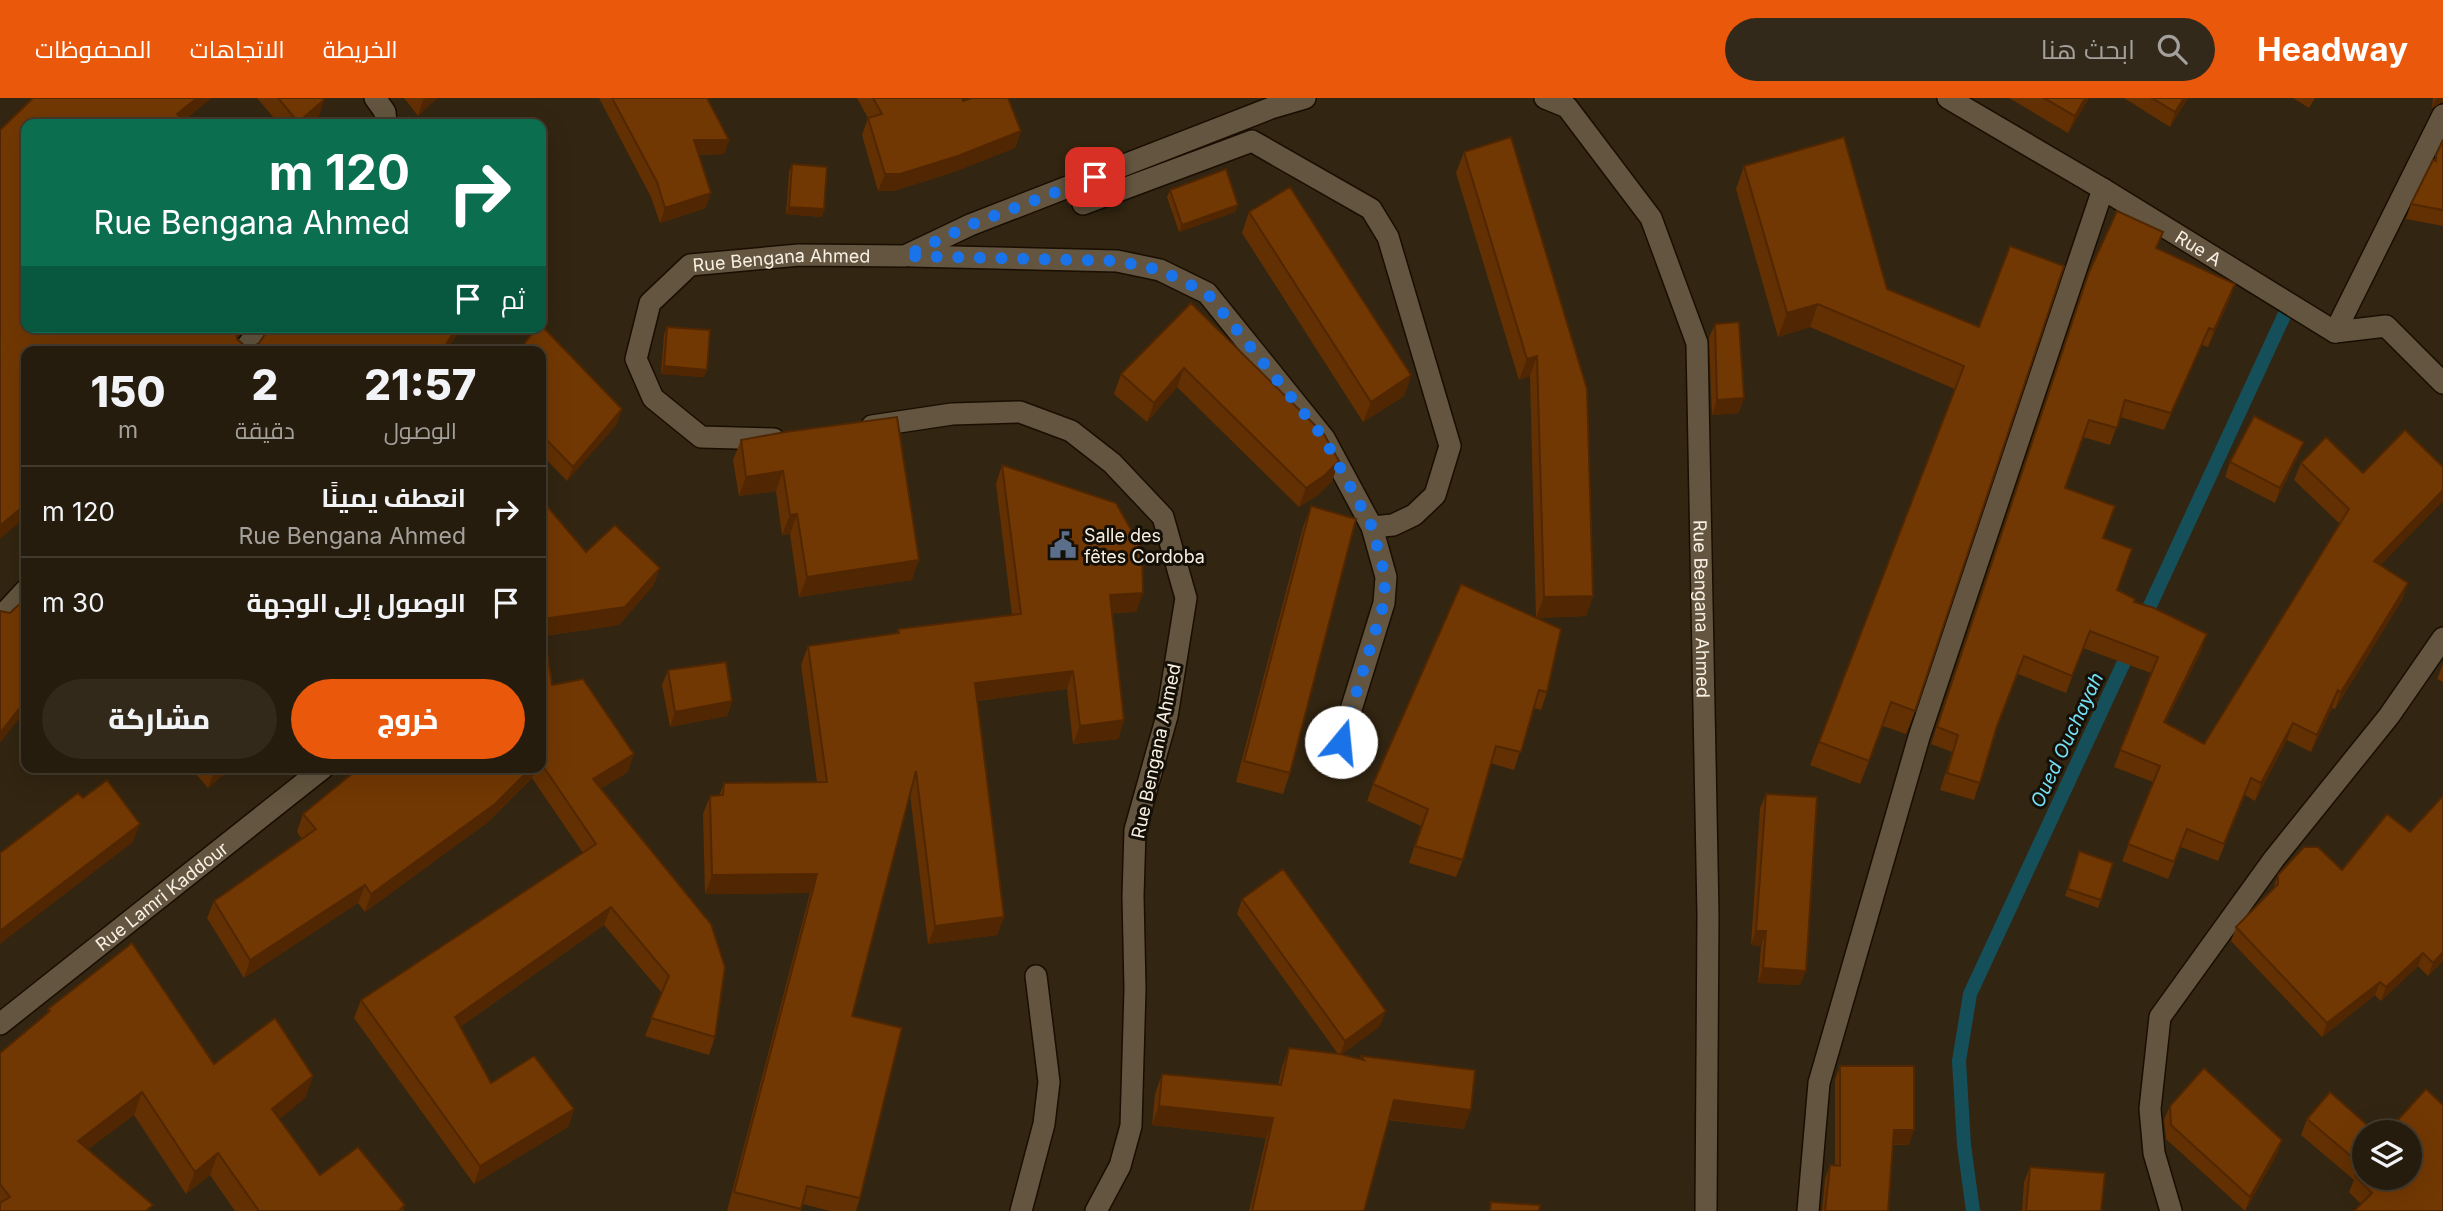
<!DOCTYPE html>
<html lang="ar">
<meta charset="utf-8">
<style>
:root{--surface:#261c0d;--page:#32291b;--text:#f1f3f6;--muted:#a4a19d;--line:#423a2e;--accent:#ea580c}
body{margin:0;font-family:Inter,Cairo,sans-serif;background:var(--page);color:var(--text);direction:rtl;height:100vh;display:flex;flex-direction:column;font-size:26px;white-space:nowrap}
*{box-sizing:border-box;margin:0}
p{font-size:23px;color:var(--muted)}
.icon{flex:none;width:38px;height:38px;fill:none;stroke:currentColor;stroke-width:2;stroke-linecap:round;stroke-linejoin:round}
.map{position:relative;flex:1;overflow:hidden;direction:ltr}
.drawer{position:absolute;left:21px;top:248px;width:525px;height:427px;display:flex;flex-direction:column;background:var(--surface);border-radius:14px;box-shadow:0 7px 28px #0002,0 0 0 2px var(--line);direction:rtl}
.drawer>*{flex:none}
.guide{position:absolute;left:21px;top:21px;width:525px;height:214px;border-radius:14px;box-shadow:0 7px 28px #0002,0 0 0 2px var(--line);direction:rtl;background:#0b6e4f;color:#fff;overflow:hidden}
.controls{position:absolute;left:2352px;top:1022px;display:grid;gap:14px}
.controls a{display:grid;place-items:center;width:70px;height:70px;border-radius:50%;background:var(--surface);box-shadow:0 7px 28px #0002,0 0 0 2px var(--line);font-size:35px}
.pin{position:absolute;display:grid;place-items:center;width:60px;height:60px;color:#fff;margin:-30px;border-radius:14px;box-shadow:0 4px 10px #0006}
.me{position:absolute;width:77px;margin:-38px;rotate:17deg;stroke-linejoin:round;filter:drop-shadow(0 0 5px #0008)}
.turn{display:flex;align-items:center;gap:24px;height:147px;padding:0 21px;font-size:32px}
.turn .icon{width:91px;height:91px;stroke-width:2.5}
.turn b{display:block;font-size:49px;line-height:60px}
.then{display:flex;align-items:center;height:66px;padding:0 21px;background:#0003;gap:14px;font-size:26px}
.eta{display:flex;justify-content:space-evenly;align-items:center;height:119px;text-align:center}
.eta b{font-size:42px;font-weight:800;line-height:49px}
.cta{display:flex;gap:14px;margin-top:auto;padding:14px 21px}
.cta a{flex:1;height:80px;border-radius:42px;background:var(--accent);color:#fff;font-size:28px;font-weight:800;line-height:80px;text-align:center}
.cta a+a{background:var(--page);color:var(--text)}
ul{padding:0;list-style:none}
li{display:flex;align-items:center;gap:21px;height:91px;padding:0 21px;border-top:2px solid var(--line)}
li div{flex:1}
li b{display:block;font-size:26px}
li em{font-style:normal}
header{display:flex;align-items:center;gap:42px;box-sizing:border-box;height:98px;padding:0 35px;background:var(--accent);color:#fff}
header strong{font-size:33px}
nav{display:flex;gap:38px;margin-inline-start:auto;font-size:24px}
.search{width:490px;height:63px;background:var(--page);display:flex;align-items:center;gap:18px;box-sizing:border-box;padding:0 24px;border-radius:38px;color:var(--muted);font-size:26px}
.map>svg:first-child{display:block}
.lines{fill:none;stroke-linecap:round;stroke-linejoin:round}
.stream{stroke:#154f59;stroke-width:14}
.minor-casing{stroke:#190e00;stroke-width:24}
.minor{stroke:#63553f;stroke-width:21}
.wall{fill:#623003}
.shaded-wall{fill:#502702}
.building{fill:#723803;stroke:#502702;stroke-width:2}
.route{stroke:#1a73e8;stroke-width:12;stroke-dasharray:0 21.6}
.labels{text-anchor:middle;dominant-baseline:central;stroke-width:6;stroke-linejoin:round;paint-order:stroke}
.street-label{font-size:18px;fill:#f8f0e3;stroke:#151007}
.poi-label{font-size:18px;fill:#f8f0e3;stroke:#151007;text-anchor:start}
.water-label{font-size:19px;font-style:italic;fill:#74e1f6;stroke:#151007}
</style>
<header>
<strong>Headway</strong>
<div class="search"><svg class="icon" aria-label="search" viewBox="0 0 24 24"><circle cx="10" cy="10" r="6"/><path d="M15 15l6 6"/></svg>ابحث هنا</div>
<nav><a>الخريطة</a><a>الاتجاهات</a><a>المحفوظات</a></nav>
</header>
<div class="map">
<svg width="2443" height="1113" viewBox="0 0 2443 1113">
<rect width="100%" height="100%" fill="#322511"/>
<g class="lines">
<path class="stream" d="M2142 525 2289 207
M1973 1113 1964 1047 1959 963 1970 896 2131 549"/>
<defs>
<g id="minor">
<path d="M375 0 385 14 386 26"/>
<path id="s1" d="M1545 0 1567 9 1651 120 1697 245 1708 817 1706 1113"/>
<path id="s2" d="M1948 0 2103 91 2335 234 2386 228 2443 285"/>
<path d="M1083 106 1252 43 1371 111 1388 139 1450 348 1435 397 1414 417 1393 427 1372 429"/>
<path d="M911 158 1117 163 1160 172 1207 195 1324 340 1372 429 1386 479 1384 505 1341 644"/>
<path d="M2335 234 2443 17"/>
<path d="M242 254 263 229"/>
<path d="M872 328 952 316 1020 314 1071 333 1112 365 1163 419 1186 500 1167 618 1135 732 1133 798 1135 891 1131 1028 1120 1068 1096 1113"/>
<path id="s3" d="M774 341 701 339 653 300 636 261 650 205 690 167 799 157 905 158 970 127 1271 10 1305 0"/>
<path d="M0 520 26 492"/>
<path id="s4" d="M0 926 323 670"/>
<path d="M1021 1113 1044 1026 1049 984 1036 878"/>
<path d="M1808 1113 1819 985 1919 639 2103 91"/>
<path d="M2171 1113 2154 1055 2150 1011 2160 919 2274 761 2389 618 2443 540"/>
</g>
</defs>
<use href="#minor" class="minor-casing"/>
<use href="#minor" class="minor"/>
</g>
<path class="wall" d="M257 0H322L324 2 318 20 311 26H279Z
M404 0H437L418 18Z
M599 0H707L729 42 724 56 699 57 706 110 660 125 651 99Z
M857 0H962L963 3 1021 33 1015 50 951 75 893 93H878L862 37 868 20Z
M2009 0H2089L2068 35Z
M2124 0H2188L2170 29Z
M2293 0H2315L2309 10Z
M2433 0H2443V4H2442L2432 10Z
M1511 39 1593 498 1586 518 1536 520 1547 594 1541 612 1534 610 1514 672 1490 665 1463 762 1456 779 1409 765 1421 728 1367 703 1373 686 1536 520 1530 278 1519 282 1456 75 1464 54Z
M2443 42V128L2406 121 2411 106 2434 62Z
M792 66 824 111 822 119 786 116 789 74Z
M1744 68 1887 191 1979 229 1915 613 1906 636 1883 628 1860 686 1810 667 1955 291 1810 229 1778 239 1736 91Z
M1170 92 1238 107 1235 114 1179 134 1167 99Z
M1249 114 1411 277 1404 298 1363 324 1242 135Z
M2157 150 2235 186 2229 203 2208 249 2202 247 2164 332 2120 319 2110 347 2083 339 2065 390 2103 440 2117 492 2134 504 2207 536 2201 553 2165 625 2204 646 2340 426 2294 382 2301 365 2363 375 2443 369V403L2380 467 2408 485 2402 502 2335 611 2332 610 2311 654 2287 642 2255 703 2245 697 2218 763 2181 749 2168 781 2122 763 2153 684 2114 669 2151 575 2083 550 2066 595 2018 576 1996 633 1974 702 1940 692 1952 654 1931 646 2083 191Z
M1191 205 1339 363 1332 383 1318 397 1299 409 1177 289 1147 324 1114 296 1121 276Z
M1715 226 1739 315 1712 317 1709 240Z
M667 229 704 279 661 276 664 236Z
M541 254 617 326 567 383 541 356Z
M785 334 912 482 799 499 790 436 782 437 776 393 739 398 733 362 741 342Z
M2298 358 2275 405 2225 379 2230 364Z
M1002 367 1143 495 1136 514 1112 515 1124 622 1118 641 1073 646 1067 591 977 603 1004 819 997 837 928 846 910 696 852 918 860 1100 856 1113H830L803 1106 801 1113H727L810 795 705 796 703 716 710 698H719L724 685 817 684 801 567 808 548 897 535 898 531 1012 517 996 386Z
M541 401 586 454 660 470 653 488 619 527 544 538 552 587 628 674 600 691 715 939 709 957 645 938 662 895 604 827 460 929 491 985 574 1011 568 1029 474 1086 354 920 361 902 583 755 532 680 488 724 365 814 358 805 244 880 207 820 214 803 302 741 297 734 303 716 359 670H541Z
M1311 408 1290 675 1283 696 1236 684 1303 429Z
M2443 566V584L2437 581Z
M668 572 732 603 727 618 670 629 662 587Z
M191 670H231L208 690Z
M1766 696 1800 887 1758 885 1761 848 1751 847 1760 710Z
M2443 698V863L2428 878 2418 868 2381 903 2375 897 2322 939 2231 843 2236 829 2273 791 2278 777 2342 772 2410 734Z
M2079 753 2113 765 2098 810 2065 798Z
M1242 801 1380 928 1342 956 1360 961 1361 958 1464 1031 1388 1022 1364 1113H1249L1266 1040 1152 1027 1155 996 1162 976 1278 987 1282 969 1289 950 1338 956 1237 816Z
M48 911 214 966 313 978 305 1000 279 1021 320 1077 405 1107 403 1113H235L210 1077 186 1096 134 1017 88 1051 0 1113V955L47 916Z
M1840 968 1909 1047H1893L1888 1113H1822L1825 1081 1830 1067 1835 1068V982Z
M2170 1008 2282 1042 2277 1056 2245 1113 2166 1041 2164 1022Z
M2307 1021 2443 1113 2361 1106 2349 1094 2354 1082 2301 1037Z
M2030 1069 2101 1113H2022L2024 1084Z"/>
<path class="shaded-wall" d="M197 0H212L180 26 177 16Z
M426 0H437L418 18 423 2Z
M2085 0H2089L2068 35 2075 18Z
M2184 0H2188L2170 29 2175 14Z
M2436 0H2443L2442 4 2432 10Z
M324 2 318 20 311 26H298V24Z
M1021 33 1015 50 951 75 893 93H878L885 76Z
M694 42H729L724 56 689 57Z
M711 95 706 110 660 125 665 110Z
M1238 107 1235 114 1179 134 1182 127Z
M789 109 824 111 822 119 786 116Z
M2235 186 2229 203 2208 249 2214 232Z
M1818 206 1810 229 1778 239 1787 215Z
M239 229H246L229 251 236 233Z
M457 229H462L446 254H441Z
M2209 230 2202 247 2164 332 2171 315Z
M1537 258 1530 278 1519 282 1527 261Z
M664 268 707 272 704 279 661 276Z
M1184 270 1177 289 1147 324 1154 305Z
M1411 277 1404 298 1363 324 1371 304Z
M1744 300 1739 315 1712 317 1717 302Z
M622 311 617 326 567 383 573 369Z
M2304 344 2298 358 2275 405 2280 390Z
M1339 363 1332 383 1318 397 1299 409 1306 390Z
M783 373 776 393 739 398 746 379Z
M2443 392V403L2368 480 2374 463Z
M26 406V419L0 441V431L1 427Z
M797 416 790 436 782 437 790 417Z
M919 462 912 482 799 499 807 479Z
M660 470 653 488 619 527 541 538 542 521Z
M2408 485 2402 502 2335 611 2341 594Z
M1143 495 1136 514 1103 515 1110 497Z
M1593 498 1586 518 1536 520 1544 499Z
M2207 536 2201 553 2157 641 2164 624Z
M1073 573 1067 591 968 604 975 585Z
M2338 592 2332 610 2311 654 2317 637Z
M26 602V612L0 645V635Z
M732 603 727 618 670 629 675 614Z
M1124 622 1118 641 1073 646 1080 628Z
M2293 625 2287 642 2255 703 2261 685Z
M634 656 628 674 586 699 593 681Z
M217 670H231L208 690 215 672Z
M531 670H536L532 680 488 724 365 814 371 796Z
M140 726 133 744 0 846V833Z
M817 776 810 795 705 796 712 777Z
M365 787 358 805 244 880 250 862Z
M611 809 604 827 448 937 455 919Z
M1004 819 997 837 928 846 935 828Z
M1756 833H1766L1761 848 1751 847Z
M2443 854V863L2428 878 2433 865Z
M2423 855 2418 868 2381 903 2386 889Z
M1763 870 1806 873 1800 887 1758 885Z
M2380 884 2375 897 2322 939 2327 925Z
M1386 913 1380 928 1340 958 1345 943Z
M313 978 305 1000 264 1034 272 1011Z
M142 994 134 1017 70 1065 78 1043Z
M1394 1002 1471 1012 1464 1031 1387 1021Z
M1159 1008 1273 1020 1266 1040 1152 1027Z
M574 1011 568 1029 474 1086 480 1068Z
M1894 1032H1914L1909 1047 1889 1046Z
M2282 1042 2277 1056 2245 1113 2250 1099Z
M218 1055 210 1077 186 1096 195 1074Z"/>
<path class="building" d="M33 0H197L177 16 187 26H26V229H239L236 233 237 241 246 249H252L259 245 270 229H457L441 254H26V406L1 427 3 429 0 431V32Z
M278 0H322L324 2 298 24Z
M612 0H707L729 42H694L711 95 665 110 657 84Z
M873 0H962L963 3 972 0H1008L1021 33 958 58 900 76H885L868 20 882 16Z
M2044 0H2085L2075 18Z
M2152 0H2184L2175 14Z
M1511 39 1587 291 1593 498 1544 499 1537 258 1527 261 1464 54Z
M1844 39 1887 191 1979 229 2010 148 2064 168 1915 613 1891 604 1869 663 1819 644 1964 268 1818 206 1787 215 1744 68Z
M2443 42V112L2411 106 2433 62 2436 63V57Z
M792 66 827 69 824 111 789 109Z
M1226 71 1238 107 1182 127 1170 92Z
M1290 89 1411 277 1371 304 1249 114Z
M2117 113 2163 134 2156 150 2235 186 2214 232 2209 230 2171 315 2125 302 2117 330 2089 322 2065 390 2115 408 2103 440 2132 451 2117 492 2135 501 2134 504 2154 510 2207 536 2164 624 2204 646 2349 411 2301 365 2326 339 2363 375 2405 332 2443 369V392L2374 463 2408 485 2341 594 2338 592 2317 637 2293 625 2261 685 2251 680 2224 746 2187 731 2174 764 2128 746 2160 668 2120 652 2158 559 2090 533 2072 578 2024 558 1997 628 1980 685 1947 675 1958 637 1937 629 2089 174Z
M1191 205 1324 336 1339 363 1325 377 1306 390 1184 270 1154 305 1121 276Z
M1739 224 1744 300 1717 302 1715 226Z
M541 227 622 311 573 369 541 336V254H518L537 229H541Z
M667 229 710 232 707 272 664 268Z
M2254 318 2304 344 2280 390 2230 364Z
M897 319 919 462 807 479 797 416 790 417 783 373 746 379 741 342 785 334Z
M1002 367 1116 405 1142 451 1143 495 1110 497 1124 622 1080 628 1073 573 975 585 1004 819 935 828 916 673 852 918 902 930 860 1100 807 1088 801 1111 734 1094 817 776 712 777 710 698 723 697 724 685 827 684 808 548 899 535 898 531 1021 516Z
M541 401 586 454 615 427 660 470 625 509 542 521 552 587 583 581 634 656 593 681 711 826 725 869 715 939 651 920 669 878 611 809 455 919 491 985 534 958 574 1011 480 1068 361 902 596 746 541 665Z
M1311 408 1356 421 1290 675 1244 663Z
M1461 486 1561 531 1547 594 1539 592 1521 654 1496 648 1463 762 1415 748 1428 711 1373 686Z
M26 500V602L0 635V513L10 515Z
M726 564 732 603 675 614 668 572Z
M359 670H531L495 706 371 796 365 787 250 862 214 803 316 731 303 716Z
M107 682 140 726 0 833V755L78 695 83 700Z
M1766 696 1817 699 1806 873 1763 870 1766 833H1756Z
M2443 698V854L2433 865 2423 855 2386 889 2380 884 2327 925 2236 829 2278 786V777L2304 749H2318L2342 772 2387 716 2410 734Z
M2079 753 2113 765 2101 802 2068 791Z
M1283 771 1386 913 1345 943 1242 801Z
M132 845 214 966 275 920 313 978 272 1011 320 1077 358 1049 405 1107 399 1113H259L218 1055 195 1074 142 994 78 1043 153 1107 146 1113H0V1105L10 1099 0 1086V955L50 913 48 911Z
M1289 950 1340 956 1364 962 1361 958 1475 972 1471 1012 1394 1002 1364 1113H1252L1273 1020 1159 1008 1162 976 1281 987Z
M1840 968H1914V1032H1894L1888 1113H1825L1830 1067 1840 1068Z
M2204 970 2282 1042 2250 1099 2171 1027 2170 1008Z
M2426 991 2443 1007V1113H2354L2372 1095 2355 1078 2364 1069V1080H2410V1034H2387Z
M2330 994 2375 1034H2364V1069L2307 1021Z
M2030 1069 2105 1075 2101 1113H2026Z
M1491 1104 1540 1107 1539 1113H1490Z"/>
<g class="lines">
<path class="route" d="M1095 79 970 127 905 158 1117 163 1160 172 1207 195 1324 340 1372 429 1385 478 1384 505 1341 644"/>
</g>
<defs>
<symbol id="civic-bare" viewBox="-9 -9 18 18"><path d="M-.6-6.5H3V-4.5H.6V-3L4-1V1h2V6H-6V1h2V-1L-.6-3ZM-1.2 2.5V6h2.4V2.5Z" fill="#5c6f8a" stroke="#151007" stroke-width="2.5" paint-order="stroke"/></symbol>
</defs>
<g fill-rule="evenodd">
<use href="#civic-bare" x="1044" y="428" width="38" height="38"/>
</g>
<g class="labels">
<g class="street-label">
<text stroke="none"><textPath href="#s2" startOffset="292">Rue A</textPath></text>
<text stroke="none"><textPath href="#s3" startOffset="382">Rue Bengana Ahmed</textPath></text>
<text stroke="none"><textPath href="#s1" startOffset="562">Rue Bengana Ahmed</textPath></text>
<text transform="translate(1156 653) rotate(-78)">Rue Bengana Ahmed</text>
<text stroke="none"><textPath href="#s4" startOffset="206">Rue Lamri Kaddour</textPath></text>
</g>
<g class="poi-label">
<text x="1084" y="437">Salle des<tspan x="1084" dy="21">fêtes Cordoba</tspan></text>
</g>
<g class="water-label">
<text transform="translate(2067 642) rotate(-65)">Oued Ouchayah</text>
</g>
</g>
</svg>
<div class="controls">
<a><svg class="icon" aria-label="layers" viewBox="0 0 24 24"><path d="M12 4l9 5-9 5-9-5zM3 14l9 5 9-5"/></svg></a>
</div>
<div class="pin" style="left:1095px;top:79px;background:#d93025"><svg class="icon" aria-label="arrive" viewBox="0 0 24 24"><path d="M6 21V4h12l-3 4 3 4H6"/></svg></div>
<svg class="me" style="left:1341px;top:644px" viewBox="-20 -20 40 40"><circle r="19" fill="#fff"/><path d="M0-13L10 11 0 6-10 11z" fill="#1a73e8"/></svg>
<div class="guide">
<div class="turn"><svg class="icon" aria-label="right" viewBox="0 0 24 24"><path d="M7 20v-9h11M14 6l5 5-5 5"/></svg><div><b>120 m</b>Rue Bengana Ahmed</div></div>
<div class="then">ثم<svg class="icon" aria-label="arrive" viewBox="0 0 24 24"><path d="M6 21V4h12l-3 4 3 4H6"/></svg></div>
</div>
<section class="drawer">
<div class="eta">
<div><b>21:57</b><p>الوصول</p></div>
<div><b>2</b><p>دقيقة</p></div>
<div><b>150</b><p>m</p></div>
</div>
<ul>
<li><svg class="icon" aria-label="right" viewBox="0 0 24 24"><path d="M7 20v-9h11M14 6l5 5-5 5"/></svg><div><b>انعطف يمينًا</b><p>Rue Bengana Ahmed</p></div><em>120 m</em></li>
<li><svg class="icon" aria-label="arrive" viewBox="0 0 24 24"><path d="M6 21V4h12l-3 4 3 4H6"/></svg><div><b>الوصول إلى الوجهة</b></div><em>30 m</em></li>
</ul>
<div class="cta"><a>خروج</a><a>مشاركة</a></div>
</section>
</div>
